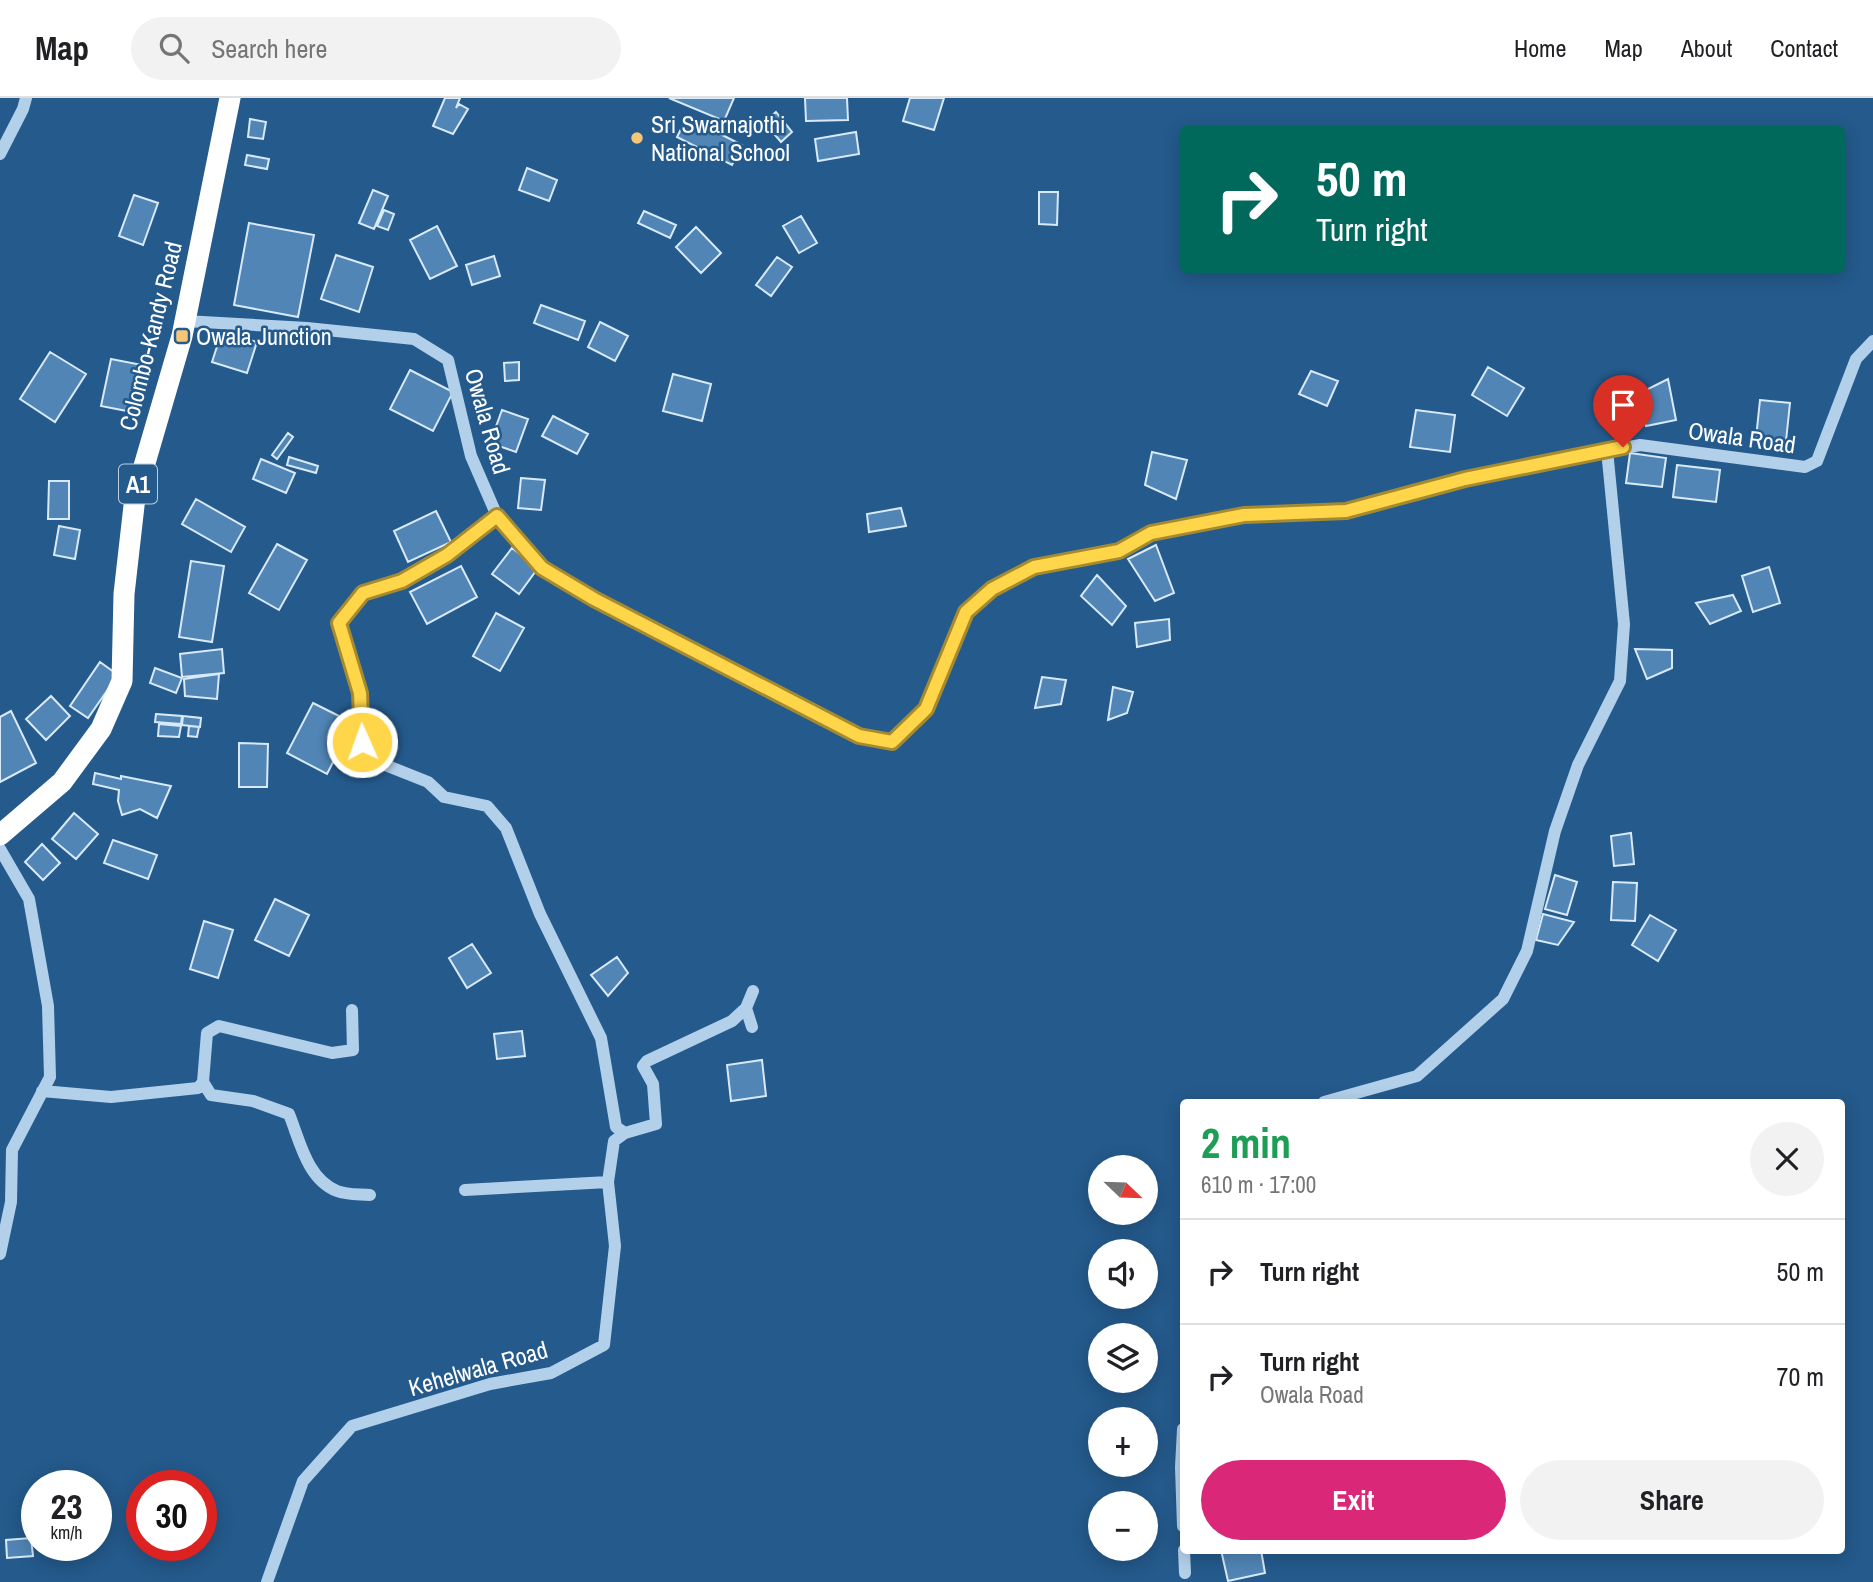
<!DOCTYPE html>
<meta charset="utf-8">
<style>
:root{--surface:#fff;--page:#f2f2f2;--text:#202124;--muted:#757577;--line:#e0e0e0;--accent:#db2777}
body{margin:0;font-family:"Archivo Narrow",sans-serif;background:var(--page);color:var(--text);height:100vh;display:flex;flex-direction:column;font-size:26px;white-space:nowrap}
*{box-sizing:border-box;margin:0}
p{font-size:23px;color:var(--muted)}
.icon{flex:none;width:38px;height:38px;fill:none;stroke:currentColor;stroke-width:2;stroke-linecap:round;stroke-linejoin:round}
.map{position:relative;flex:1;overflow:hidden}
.panel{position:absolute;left:1180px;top:1001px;width:665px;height:455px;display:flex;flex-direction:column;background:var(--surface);border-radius:7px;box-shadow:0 4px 18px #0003}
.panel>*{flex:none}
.guide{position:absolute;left:1180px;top:28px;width:665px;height:147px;border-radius:7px;box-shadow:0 4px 18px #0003;background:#00695c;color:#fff;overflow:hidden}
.needle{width:46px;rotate:113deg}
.controls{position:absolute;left:1088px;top:1057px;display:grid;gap:14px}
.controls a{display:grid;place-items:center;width:70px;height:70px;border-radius:50%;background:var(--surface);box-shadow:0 4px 18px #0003;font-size:35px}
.speed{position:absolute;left:21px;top:1372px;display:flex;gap:14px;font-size:35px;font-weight:700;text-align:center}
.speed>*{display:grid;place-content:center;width:91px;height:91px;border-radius:50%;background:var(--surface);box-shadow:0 4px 18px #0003;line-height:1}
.speed small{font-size:18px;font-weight:400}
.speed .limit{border:10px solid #d22;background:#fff;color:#111}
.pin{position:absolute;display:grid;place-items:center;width:60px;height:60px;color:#fff;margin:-72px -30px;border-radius:50% 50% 50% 0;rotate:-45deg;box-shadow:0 0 7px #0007}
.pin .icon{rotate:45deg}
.me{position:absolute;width:77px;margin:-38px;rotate:358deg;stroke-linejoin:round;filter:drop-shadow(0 0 5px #0008)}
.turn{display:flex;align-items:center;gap:24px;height:147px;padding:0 21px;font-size:32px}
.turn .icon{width:91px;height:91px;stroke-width:2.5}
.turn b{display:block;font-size:49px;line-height:60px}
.round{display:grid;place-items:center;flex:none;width:74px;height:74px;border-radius:37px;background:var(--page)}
.head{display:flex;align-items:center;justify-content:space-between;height:119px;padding:0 21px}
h1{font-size:42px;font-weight:700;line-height:52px;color:#1e9e55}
.action{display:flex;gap:14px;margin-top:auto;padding:14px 21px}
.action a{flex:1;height:80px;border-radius:42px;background:var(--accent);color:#fff;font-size:28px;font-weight:700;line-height:80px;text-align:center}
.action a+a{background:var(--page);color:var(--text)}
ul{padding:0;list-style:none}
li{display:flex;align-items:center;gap:21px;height:105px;padding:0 21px;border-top:2px solid var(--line)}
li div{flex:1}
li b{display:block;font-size:26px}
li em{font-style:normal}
header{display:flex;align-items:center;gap:42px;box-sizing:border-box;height:98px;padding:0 35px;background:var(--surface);border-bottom:2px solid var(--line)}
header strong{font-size:33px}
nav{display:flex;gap:38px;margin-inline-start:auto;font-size:24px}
.search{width:490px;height:63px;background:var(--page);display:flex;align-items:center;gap:18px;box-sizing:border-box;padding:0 24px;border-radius:38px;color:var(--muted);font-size:26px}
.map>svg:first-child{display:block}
.building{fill:#5185b5;stroke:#d8e9f8;stroke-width:2}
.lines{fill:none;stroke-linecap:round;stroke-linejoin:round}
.minor{stroke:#b3d0eb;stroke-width:12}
.highway{stroke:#fff;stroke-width:21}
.route-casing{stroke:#a68a30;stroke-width:18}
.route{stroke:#ffd54a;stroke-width:12}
.poi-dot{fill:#f5c777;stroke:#245a8c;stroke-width:2.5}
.labels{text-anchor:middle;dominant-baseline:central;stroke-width:5;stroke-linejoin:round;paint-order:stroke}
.shield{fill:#245a8c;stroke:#bdcedc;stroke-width:2}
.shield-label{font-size:23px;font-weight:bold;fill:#fff}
.poi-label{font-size:24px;fill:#fff;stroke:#245a8c;text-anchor:start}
.street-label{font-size:24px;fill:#fff;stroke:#245a8c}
</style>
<header>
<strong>Map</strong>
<div class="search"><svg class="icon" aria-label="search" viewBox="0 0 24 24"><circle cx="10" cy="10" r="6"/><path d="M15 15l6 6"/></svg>Search here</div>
<nav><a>Home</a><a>Map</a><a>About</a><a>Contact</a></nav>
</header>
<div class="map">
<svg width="1873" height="1484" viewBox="0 0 1873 1484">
<rect width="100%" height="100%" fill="#245a8c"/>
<path class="building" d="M445 0H460L456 10 459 6 468 11 453 36 433 28Z
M669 0H734L724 23Z
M805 0H847L848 22 806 23Z
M910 0H944L934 32 903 23Z
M776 14 792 34 781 44 764 24Z
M687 19 742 47 732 67 677 39Z
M250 21 266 24 263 41 248 39Z
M856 34 859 56 818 63 815 41Z
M247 57 269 61 267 71 245 67Z
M527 70 557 82 549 103 519 92Z
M373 92 388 98 374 131 359 125Z
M1039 94H1058L1057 127 1039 126Z
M134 97 158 105 143 147 119 138Z
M384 112 394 116 388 132 377 128Z
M644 113 676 127 670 140 638 125Z
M801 118 817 145 799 155 783 128Z
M249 125 314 137 298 219 234 207Z
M437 128 457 168 430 181 410 142Z
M696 129 721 155 701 175 676 149Z
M336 157 373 169 359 214 321 201Z
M494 158 500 178 472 187 466 167Z
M777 159 792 169 771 198 756 187Z
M541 207 585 223 578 242 534 225Z
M600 224 628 238 615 263 588 249Z
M222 233 257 244 247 275 212 264Z
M50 254 86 276 55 324 20 301Z
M111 261 142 267 132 314 101 308Z
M519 264V282L505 283 504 265Z
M1488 269 1524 290 1507 318 1472 297Z
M410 272 453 294 433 333 390 311Z
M1311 273 1338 283 1327 308 1299 296Z
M673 276 711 286 702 323 663 313Z
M1668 281 1676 322 1646 328 1632 299Z
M1760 302 1790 305 1786 343 1756 340Z
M502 312 528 321 516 354 490 345Z
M1416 312 1455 317 1450 354 1410 349Z
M553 318 588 336 577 356 542 338Z
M288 335 293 339 277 361 272 357Z
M1152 354 1187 362 1176 401 1145 387Z
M1630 355 1666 360 1662 389 1626 385Z
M289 359 318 368 316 375 287 367Z
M261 361 295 375 286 395 253 381Z
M1677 367 1720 372 1716 404 1673 399Z
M521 380 545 382 541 412 518 410Z
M49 383H69V421H48Z
M196 401 245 429 231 454 182 426Z
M901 410 906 428 869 434 867 416Z
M436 413 451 444 408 464 394 433Z
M59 428 80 432 75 461 54 457Z
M277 446 307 462 279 512 249 495Z
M1156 447 1174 495 1155 503 1128 461Z
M512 450 538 470 519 496 492 476Z
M191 463 224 468 212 544 179 539Z
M461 468 477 499 427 526 410 494Z
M1769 469 1780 505 1753 514 1742 478Z
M1097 477 1126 508 1112 527 1081 498Z
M1733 497 1741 513 1710 526 1696 505Z
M496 515 524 530 500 573 473 558Z
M1169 521 1170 542 1137 549 1135 525Z
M222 551 224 575 182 579 180 556Z
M1635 551 1672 552V570L1647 581Z
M100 564 118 577 88 620 70 608Z
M155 570 182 580 176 595 150 585Z
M219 576 217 601 185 598 184 581Z
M1042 579 1066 582 1061 606 1035 610Z
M1113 589 1133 594 1127 615 1108 622Z
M51 598 70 618 46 642 26 621Z
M313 605 353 625 327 676 287 655Z
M11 613 36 665 0 684V619Z
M156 616 182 618 181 626 155 624Z
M183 618 201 620 200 629 182 627Z
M159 626 181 628 179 639 158 638Z
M189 628 199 629 197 639 188 638Z
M239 645 268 646 267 689H239Z
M95 675 121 681V678L171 688 157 720 140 711 122 717 118 703 119 692 93 686Z
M74 715 98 736 76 761 52 741Z
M1631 735 1634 766 1614 768 1611 738Z
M113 742 157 757 148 781 104 765Z
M42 746 60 765 43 782 25 764Z
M1555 777 1577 784 1567 817 1545 811Z
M1613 784 1637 785 1635 823 1611 822Z
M275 801 309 817 289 858 255 842Z
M1543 816 1574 824 1558 847 1536 842Z
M1650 817 1676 832 1658 863 1632 847Z
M204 823 233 832 218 880 190 871Z
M472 846 491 875 467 890 449 860Z
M617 859 628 875 608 898 591 877Z
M522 933 525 958 497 961 494 936Z
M762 962 766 998 731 1003 727 967Z
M31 1440 33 1458 7 1460 6 1442Z
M1221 1452H1261L1265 1475 1228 1483Z"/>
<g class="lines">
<path class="minor" d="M0 56 23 11 26 0
M185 223 307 230 414 241 448 262 471 358 497 418 542 470 594 501 859 638 892 644 926 611 966 514 992 491 1034 469 1119 453 1151 435 1244 417 1346 413 1465 381 1640 347 1805 369 1817 363 1856 261 1873 243
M497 418 447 457 402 483 363 495 339 525 361 595 362 644 375 663 428 684 444 699 487 708 506 730 540 816 601 940 616 1029 625 1035 656 1026 653 986 643 968 647 963 732 923 746 910
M0 751 29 801 48 908 50 979 12 1052 11 1104 0 1156
M752 929 746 910 753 893
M203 984 211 997 253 1003 289 1016C300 1043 307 1081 337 1093 347 1097 359 1096 370 1097
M42 993 111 999 198 990 203 984 207 935 219 928 332 955 353 952 352 912
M1324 1004 1417 978 1503 901 1527 853 1555 733 1578 667 1620 583 1624 526 1607 352
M465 1092 608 1084
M1183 1331 1181 1369 1183 1428
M1184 1452 1185 1475
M267 1484 303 1383 352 1328 490 1286 551 1275 604 1247 615 1148 608 1084 614 1043 625 1035"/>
<path class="highway" d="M0 737 62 684 101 631 122 583 124 496 135 399 182 238 230 0"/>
</g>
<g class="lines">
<defs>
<path id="route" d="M362 644 360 595 339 525 363 495 402 483 447 457 497 418 542 470 594 501 859 638 892 644 926 611 966 514 992 491 1034 469 1119 453 1151 435 1244 417 1346 413 1465 381 1623 349"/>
</defs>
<use href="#route" class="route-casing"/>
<use href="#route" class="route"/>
</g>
<g class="poi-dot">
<circle cx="637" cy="40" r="7"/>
<rect x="175" y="231" width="14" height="14" rx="3.5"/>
</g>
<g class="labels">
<rect class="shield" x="119" y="366.5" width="38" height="39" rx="5"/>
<g class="shield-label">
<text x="138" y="386">A1</text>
</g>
<g class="poi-label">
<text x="651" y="26">Sri Swarnajothi<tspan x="651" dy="28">National School</tspan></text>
<text x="196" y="238">Owala Junction</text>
</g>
<g class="street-label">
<text transform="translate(150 238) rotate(-76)">Colombo-Kandy Road</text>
<text transform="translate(488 323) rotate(74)">Owala Road</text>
<text transform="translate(1742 339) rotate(8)">Owala Road</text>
<text transform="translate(478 1270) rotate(-16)">Kehelwala Road</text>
</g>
</g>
</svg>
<div class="controls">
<a><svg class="needle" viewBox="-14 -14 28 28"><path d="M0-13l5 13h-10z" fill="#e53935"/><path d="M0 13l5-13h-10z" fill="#757577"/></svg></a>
<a><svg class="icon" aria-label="sound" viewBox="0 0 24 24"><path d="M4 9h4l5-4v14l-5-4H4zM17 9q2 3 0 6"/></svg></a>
<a><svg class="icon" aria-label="layers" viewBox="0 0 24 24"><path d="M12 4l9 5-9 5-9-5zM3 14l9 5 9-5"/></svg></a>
<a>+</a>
<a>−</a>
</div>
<div class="speed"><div>23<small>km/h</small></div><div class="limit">30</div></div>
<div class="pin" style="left:1623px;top:349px;background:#d93025"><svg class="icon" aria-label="arrive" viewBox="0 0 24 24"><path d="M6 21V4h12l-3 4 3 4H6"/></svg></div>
<svg class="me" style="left:362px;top:644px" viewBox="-20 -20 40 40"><circle r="17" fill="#ffd54a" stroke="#fff" stroke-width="3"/><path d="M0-11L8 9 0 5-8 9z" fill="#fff"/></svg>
<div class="guide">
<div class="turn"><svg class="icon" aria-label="right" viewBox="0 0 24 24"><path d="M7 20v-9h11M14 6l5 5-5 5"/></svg><div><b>50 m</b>Turn right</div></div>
</div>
<section class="panel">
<div class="head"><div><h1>2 min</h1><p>610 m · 17:00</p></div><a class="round"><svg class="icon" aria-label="close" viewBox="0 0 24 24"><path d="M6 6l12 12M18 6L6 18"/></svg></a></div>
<ul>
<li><svg class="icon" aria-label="right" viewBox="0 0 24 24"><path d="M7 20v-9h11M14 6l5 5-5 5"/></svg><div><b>Turn right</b></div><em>50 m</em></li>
<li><svg class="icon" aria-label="right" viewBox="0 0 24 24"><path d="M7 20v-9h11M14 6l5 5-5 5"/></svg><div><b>Turn right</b><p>Owala Road</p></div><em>70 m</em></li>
</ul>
<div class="action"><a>Exit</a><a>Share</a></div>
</section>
</div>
